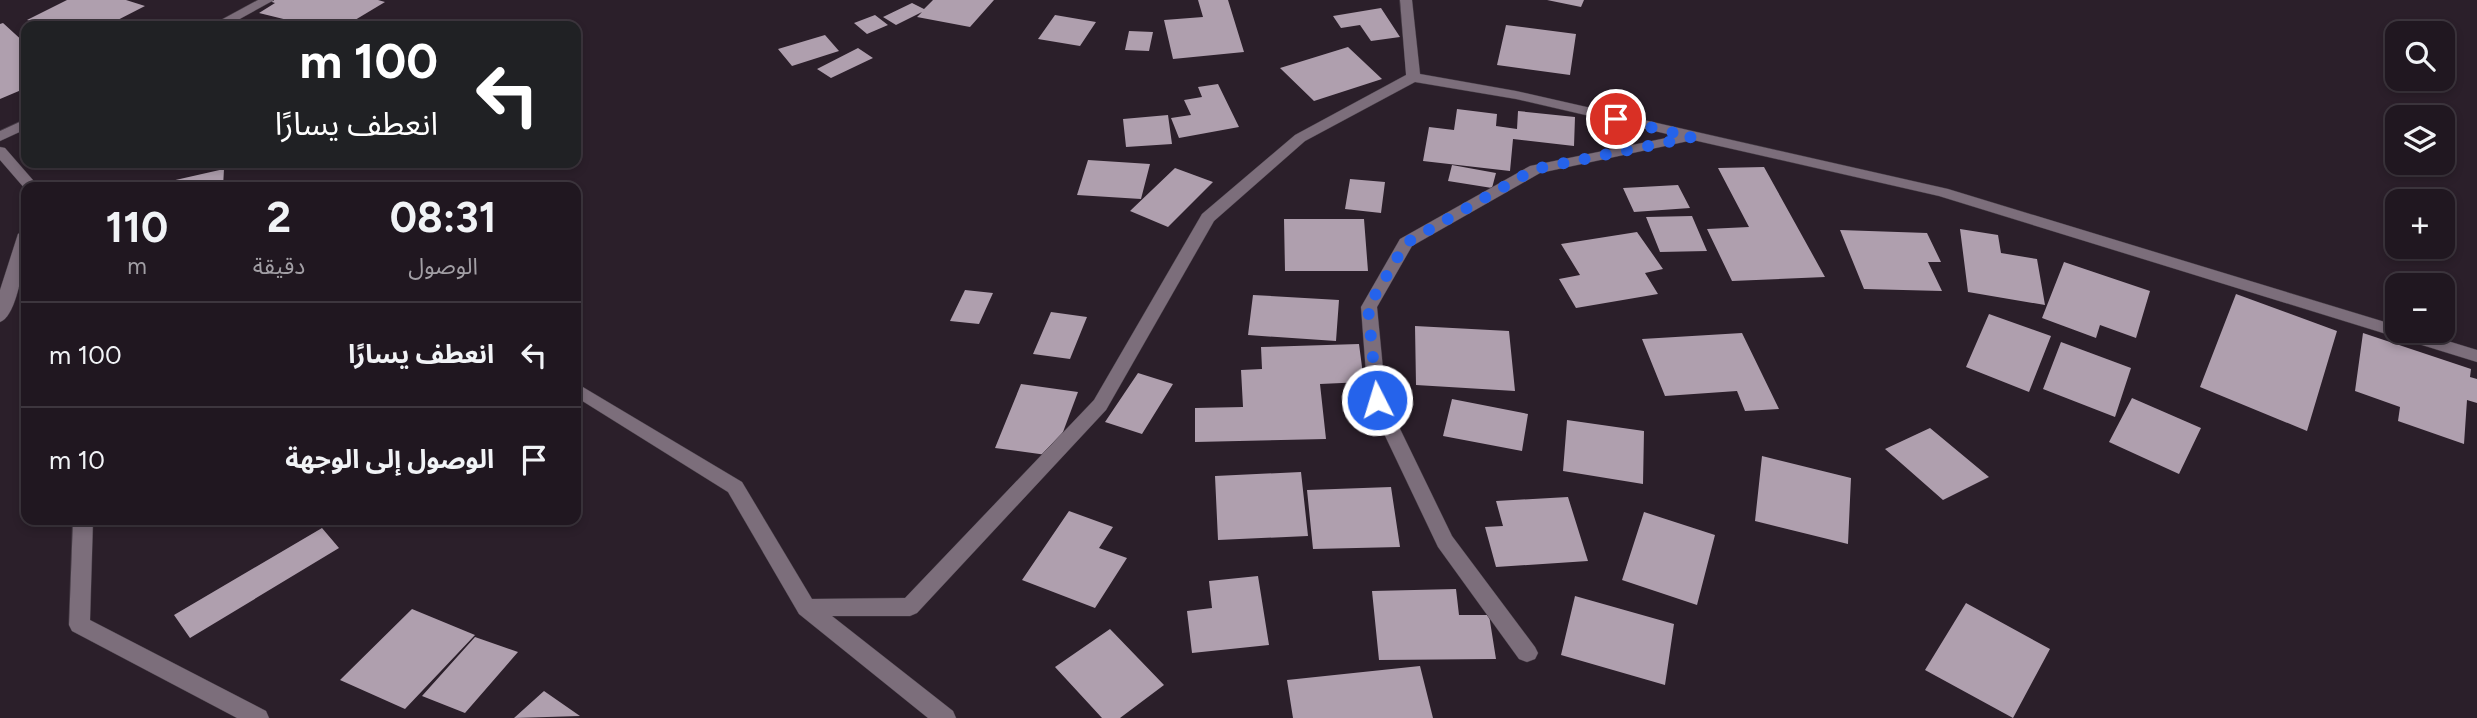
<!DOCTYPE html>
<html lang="ar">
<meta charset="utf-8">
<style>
:root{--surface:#201720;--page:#2d242d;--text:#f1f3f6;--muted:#a29fa5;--line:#3d363e}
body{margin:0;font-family:Figtree,"Noto Sans Arabic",sans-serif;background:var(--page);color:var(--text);direction:rtl;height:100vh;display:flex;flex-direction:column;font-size:26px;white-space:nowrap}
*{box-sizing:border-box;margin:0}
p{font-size:23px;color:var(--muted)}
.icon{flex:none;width:38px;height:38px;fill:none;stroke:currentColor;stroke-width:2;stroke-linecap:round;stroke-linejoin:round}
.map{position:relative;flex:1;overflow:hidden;direction:ltr}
.drawer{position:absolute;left:21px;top:182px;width:560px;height:343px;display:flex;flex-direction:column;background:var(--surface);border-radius:14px;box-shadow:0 4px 10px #0003,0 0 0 2px var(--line);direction:rtl}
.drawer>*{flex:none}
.guide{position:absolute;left:21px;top:21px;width:560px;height:147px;border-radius:14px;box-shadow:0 4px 10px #0003,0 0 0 2px var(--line);direction:rtl;background:#202124;color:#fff;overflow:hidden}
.controls{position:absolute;left:2385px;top:21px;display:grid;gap:14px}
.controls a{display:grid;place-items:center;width:70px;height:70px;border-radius:14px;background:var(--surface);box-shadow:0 4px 10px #0003,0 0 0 2px var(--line);font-size:35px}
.pin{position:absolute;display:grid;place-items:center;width:60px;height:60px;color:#fff;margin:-30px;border:4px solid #fff;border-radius:50%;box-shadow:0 2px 7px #0007}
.me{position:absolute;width:77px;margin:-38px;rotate:355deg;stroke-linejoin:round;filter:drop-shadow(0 0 5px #0008)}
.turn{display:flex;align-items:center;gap:24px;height:147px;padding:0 28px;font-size:32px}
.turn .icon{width:91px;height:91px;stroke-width:2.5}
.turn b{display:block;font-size:49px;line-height:60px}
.eta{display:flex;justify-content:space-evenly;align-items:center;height:119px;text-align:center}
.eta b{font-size:42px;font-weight:700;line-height:49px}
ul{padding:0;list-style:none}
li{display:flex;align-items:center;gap:21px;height:105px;padding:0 28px;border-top:2px solid var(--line)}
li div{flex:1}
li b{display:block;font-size:26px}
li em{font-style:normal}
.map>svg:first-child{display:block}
.building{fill:#af9fae}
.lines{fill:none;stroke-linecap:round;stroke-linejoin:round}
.street-casing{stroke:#453c45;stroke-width:1}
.secondary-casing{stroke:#453c45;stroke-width:1}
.street{fill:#7c6e7b;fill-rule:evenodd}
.secondary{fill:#7c6e7b;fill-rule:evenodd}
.route{stroke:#2563eb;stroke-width:12;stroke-dasharray:0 21.6}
</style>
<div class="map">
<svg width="2477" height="718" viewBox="0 0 2477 718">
<rect width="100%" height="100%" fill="#2b1f2a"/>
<path class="building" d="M67 0H126L145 6 106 26H47L27 20Z
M266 0H378L385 2 345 26H312L259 13 275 3Z
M933 0H994L970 27 917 17 922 12 896 25 883 17 912 3 924 9Z
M1198 0H1228L1244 52 1173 59 1164 20 1203 17Z
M1547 0H1584L1581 7Z
M1381 8 1400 37 1371 41 1360 25 1341 28 1333 16Z
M875 15 888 25 867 34 854 23Z
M1055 15 1096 22 1080 46 1038 39Z
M3 23 26 44V88L0 99V24Z
M1506 25 1576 34 1570 75 1497 65Z
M1129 31 1153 32 1149 51 1125 50Z
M825 35 839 51 792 66 778 49Z
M1348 47 1382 79 1314 101 1280 68Z
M858 48 873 58 831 78 817 69Z
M1218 84 1239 127 1179 138 1171 118 1191 115 1184 100 1202 97 1198 87Z
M1457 109 1497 114 1496 126 1517 129 1518 111 1575 117 1574 146 1513 139 1510 171 1423 161 1429 127 1454 130Z
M1168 115 1172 144 1126 147 1123 119Z
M1088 160 1150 164 1141 199 1077 195Z
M1452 165 1496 173 1492 188 1448 181Z
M1764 167 1825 277 1732 281 1707 229 1749 227 1718 168Z
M1175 168 1213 182 1168 227 1130 211Z
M224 169 223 187H149V186Z
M1350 179 1385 182 1381 213 1345 209Z
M1678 185 1690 208 1634 212 1623 188Z
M1692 216 1707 251 1660 252 1646 217Z
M1284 219H1364L1368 271H1285Z
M1960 229 1998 235 2001 253 2037 259 2045 305 1968 292Z
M1840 230 1927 233 1941 262H1928L1942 291 1864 289Z
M1637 232 1663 269 1645 273 1658 294 1576 308 1559 279 1580 275 1561 244Z
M2064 262 2150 291 2136 338 2100 325 2096 338 2042 318Z
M965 290 993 293 979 324 950 321Z
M2236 294 2337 331 2307 431 2200 387Z
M1253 295 1339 300 1336 341 1248 335Z
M1051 312 1087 317 1070 359 1033 354Z
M1989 314 2051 336 2029 392 1966 367Z
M1415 326 1509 331 1515 391 1416 385Z
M1742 333 1779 409 1745 411 1737 391 1665 396 1642 339Z
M2363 333 2471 369 2470 377 2477 379V403L2467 400 2464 444 2398 421 2400 407 2355 391Z
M2061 342 2131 368 2115 417 2043 389Z
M1359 344 1364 382 1320 384 1326 439 1195 442V408L1243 407 1241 370 1262 369 1261 347Z
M1138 373 1173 384 1142 434 1105 422Z
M1021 384 1078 392 1054 456 995 448Z
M2132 398 2201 428 2179 474 2109 442Z
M1452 399 1528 414 1522 451 1443 436Z
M1567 420 1644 431 1643 484 1563 471Z
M1930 428 1989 477 1943 500 1885 449Z
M1762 456 1851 478 1848 544 1755 521Z
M1301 472 1308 536 1218 540 1215 476Z
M1391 487 1400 547 1313 549 1307 490Z
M1568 497 1588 561 1496 567 1485 527 1503 526 1496 501Z
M1069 511 1113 527 1099 548 1127 558 1095 608 1022 580Z
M1644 512 1715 535 1697 605 1622 580Z
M322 528 339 548 190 638 174 615Z
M1258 576 1269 645 1192 653 1187 611 1212 608 1209 581Z
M1456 589 1459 615H1489L1496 659 1379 660 1372 591Z
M1575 596 1674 624 1665 685 1561 655Z
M1966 603 2050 649 2013 718 1925 670Z
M412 609 475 635 405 709 340 680Z
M1110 629 1164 685 1120 718H1102L1055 667Z
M475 637 518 652 465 713 422 696Z
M1420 666 1433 718H1293L1287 680Z
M544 691 580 716 514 718Z"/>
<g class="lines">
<defs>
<path id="street" d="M258 0H274L227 26H210Z
M1400 0H1412L1420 74 1516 91 1948 189 2398 326V331H2415L2477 350V362L1939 196 1693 140 1540 173 1412 246 1377 307 1386 400 1452 536 1535 647 1538 653 1535 659 1527 662 1519 659 1438 547 1368 400 1361 307 1400 239 1530 166 1676 136 1516 99 1415 82 1305 141 1214 221 1106 410 917 613 910 616H832L953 711 956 718H928L799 614 728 492 576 397V383L742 482 812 599 905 598 1094 400 1202 214 1295 135 1406 75Z
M26 119V129L0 141V131Z
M73 520H93L90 620 266 711 269 718H237L72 631 69 625Z"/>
<path id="secondary" d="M0 147 5 148 39 187H26V190L0 160Z
M26 229C27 247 19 316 0 322V290L18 234Z"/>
</defs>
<use href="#street" class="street-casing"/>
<use href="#secondary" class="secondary-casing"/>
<use href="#street" class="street"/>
<use href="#secondary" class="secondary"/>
</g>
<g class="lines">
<path class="route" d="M1377 400 1368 307 1406 243 1535 169 1692 137 1616 119"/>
</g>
</svg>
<div class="controls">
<a><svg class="icon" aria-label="search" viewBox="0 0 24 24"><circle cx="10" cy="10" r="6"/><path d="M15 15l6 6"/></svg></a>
<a><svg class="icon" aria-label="layers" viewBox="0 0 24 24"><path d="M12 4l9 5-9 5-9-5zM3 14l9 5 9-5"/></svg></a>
<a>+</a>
<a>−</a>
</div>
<div class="pin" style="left:1616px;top:119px;background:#d93025"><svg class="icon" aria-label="arrive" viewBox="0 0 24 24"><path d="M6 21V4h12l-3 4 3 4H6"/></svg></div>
<svg class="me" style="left:1377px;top:400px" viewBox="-20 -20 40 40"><circle r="17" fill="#2563eb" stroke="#fff" stroke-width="3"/><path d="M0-11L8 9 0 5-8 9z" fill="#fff"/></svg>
<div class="guide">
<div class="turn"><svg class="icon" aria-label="left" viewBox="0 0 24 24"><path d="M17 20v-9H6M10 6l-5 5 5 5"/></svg><div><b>100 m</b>انعطف يسارًا</div></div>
</div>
<section class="drawer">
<div class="eta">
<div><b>08:31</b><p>الوصول</p></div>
<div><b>2</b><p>دقيقة</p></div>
<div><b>110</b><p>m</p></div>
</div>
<ul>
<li><svg class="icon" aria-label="left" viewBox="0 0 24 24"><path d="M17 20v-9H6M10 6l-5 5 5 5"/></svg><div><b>انعطف يسارًا</b></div><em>100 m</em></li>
<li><svg class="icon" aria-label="arrive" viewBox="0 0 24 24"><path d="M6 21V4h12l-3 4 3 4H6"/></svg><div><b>الوصول إلى الوجهة</b></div><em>10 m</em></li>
</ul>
</section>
</div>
